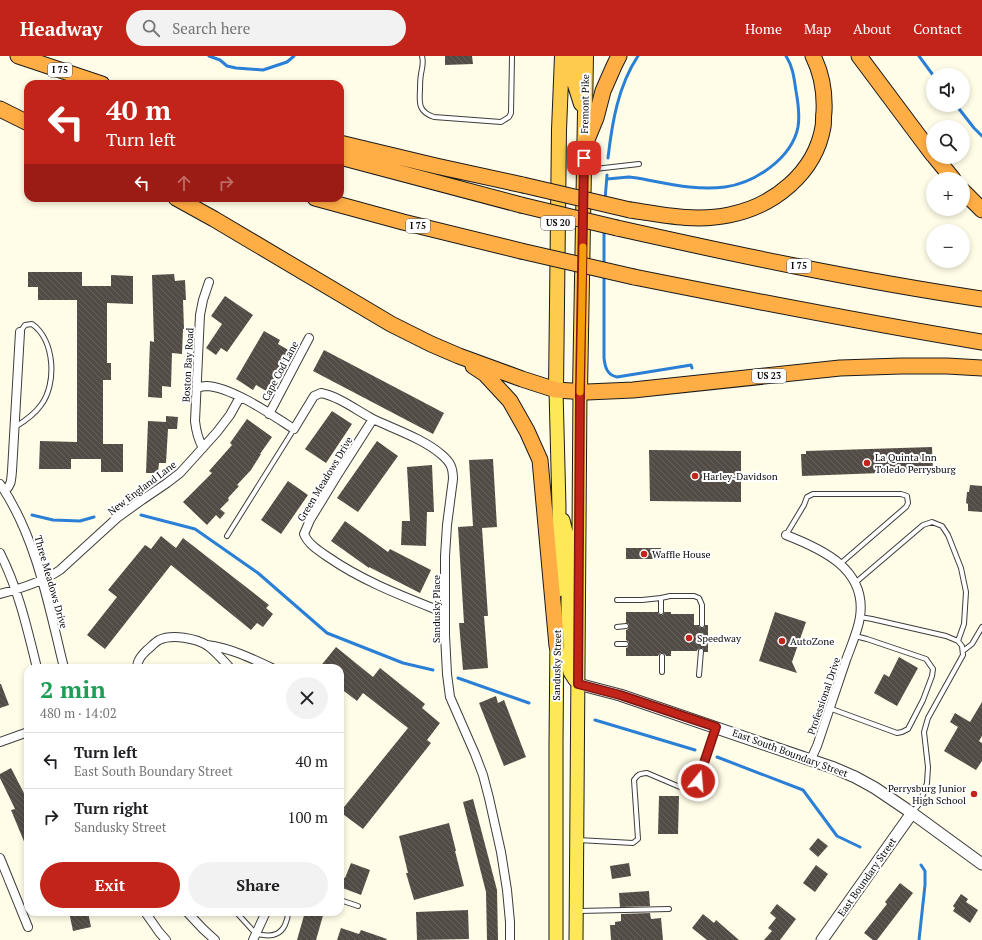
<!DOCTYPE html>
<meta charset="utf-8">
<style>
:root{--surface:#fff;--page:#f2f2f2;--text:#202124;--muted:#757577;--line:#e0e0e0;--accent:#c2241a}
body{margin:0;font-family:"PT Serif",serif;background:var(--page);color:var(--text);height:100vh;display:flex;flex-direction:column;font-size:15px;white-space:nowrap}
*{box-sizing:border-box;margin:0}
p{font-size:13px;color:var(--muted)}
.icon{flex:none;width:22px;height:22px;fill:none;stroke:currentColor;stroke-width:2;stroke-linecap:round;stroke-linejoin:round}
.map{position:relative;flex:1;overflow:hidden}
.drawer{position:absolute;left:24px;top:608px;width:320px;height:252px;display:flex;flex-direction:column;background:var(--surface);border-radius:12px;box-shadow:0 2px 6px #0003}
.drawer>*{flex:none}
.top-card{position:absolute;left:24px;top:24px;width:320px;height:122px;border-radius:12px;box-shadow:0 2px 6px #0003;background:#c2241a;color:#fff;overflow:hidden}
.buttons{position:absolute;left:926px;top:12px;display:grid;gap:8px}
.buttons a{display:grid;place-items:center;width:44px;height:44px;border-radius:50%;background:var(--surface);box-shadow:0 2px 6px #0003;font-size:20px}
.pin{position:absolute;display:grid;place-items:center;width:34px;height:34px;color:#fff;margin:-17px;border-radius:8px;box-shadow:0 2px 6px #0006}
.me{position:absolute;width:44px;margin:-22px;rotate:17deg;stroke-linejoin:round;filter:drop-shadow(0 0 3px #0008)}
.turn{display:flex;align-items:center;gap:14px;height:84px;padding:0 16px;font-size:18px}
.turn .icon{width:52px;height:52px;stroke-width:2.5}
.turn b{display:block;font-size:28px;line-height:34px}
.lanes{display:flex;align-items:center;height:38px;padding:0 16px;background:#0003;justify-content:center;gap:20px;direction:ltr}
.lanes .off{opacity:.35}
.round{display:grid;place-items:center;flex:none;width:42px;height:42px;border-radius:21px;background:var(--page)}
.summary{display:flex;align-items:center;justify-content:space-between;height:68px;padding:0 16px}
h1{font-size:24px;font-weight:600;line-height:30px;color:#1e9e55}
.primary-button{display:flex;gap:8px;margin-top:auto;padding:8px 16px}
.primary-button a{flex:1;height:46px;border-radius:24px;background:var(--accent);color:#fff;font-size:16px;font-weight:600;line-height:46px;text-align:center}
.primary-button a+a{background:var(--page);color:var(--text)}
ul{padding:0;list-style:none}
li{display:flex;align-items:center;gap:12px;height:56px;padding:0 16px;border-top:1px solid var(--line)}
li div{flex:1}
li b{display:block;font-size:15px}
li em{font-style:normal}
header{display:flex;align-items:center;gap:24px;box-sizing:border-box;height:56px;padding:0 20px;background:var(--accent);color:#fff}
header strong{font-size:19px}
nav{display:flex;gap:22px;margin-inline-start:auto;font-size:14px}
.search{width:280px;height:36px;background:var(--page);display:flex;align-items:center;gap:10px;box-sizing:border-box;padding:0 14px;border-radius:22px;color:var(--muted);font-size:15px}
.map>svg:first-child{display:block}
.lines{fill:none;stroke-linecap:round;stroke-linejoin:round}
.stream{stroke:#2a7fd6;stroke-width:3}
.building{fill:url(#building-back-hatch)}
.service-casing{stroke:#3d3d3d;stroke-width:6}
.minor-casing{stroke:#3d3d3d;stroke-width:10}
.tertiary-casing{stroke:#3d3d3d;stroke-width:13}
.primary-casing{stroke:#1b1b1b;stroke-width:15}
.trunk-casing{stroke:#1b1b1b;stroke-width:16}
.motorway-casing{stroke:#1b1b1b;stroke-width:17}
.service{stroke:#fff;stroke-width:4}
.minor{stroke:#fff;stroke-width:8}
.tertiary{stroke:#fff;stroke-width:11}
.primary{stroke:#ffe857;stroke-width:13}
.trunk{stroke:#ffcb4e;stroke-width:14}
.motorway{stroke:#ffae45;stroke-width:15}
.motorway-bridge-casing{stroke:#1b1b1b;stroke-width:17;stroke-linecap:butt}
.motorway-bridge{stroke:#ffae45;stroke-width:15}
.route-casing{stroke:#7e1711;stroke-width:10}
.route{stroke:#c2241a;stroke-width:7}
.slow{stroke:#f59e0b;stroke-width:7}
.poi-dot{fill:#c2241a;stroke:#fff;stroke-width:1.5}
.labels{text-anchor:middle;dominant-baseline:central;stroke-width:4;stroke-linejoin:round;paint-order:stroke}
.shield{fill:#fff;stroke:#545454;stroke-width:1}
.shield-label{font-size:9px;font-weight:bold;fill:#0a0a0a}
.street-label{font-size:10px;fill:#0a0a0a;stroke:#fff}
.poi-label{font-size:10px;fill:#0a0a0a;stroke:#fff;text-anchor:start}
</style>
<header>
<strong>Headway</strong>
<div class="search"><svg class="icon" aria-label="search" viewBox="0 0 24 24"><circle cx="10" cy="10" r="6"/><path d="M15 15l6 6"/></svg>Search here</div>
<nav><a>Home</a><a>Map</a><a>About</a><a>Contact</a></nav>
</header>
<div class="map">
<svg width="982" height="884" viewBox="0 0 982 884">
<defs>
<pattern id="building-back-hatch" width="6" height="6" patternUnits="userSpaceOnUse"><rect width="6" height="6" fill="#534c46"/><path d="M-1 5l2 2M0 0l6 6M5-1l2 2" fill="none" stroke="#67615c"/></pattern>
</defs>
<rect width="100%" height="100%" fill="#fffde7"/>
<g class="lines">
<path class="stream" d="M209 0 220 4 227 10 236 12 263 14 287 6 294 0
M919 0 933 19
M956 49 974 72 982 80
M608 102C612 67 618 30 638 0
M607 123 629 121 637 122C666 127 695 135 725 131 755 127 792 102 798 71 800 59 798 46 796 35 794 22 793 11 786 0
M605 144 607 119
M604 210V173
M604 219V302C605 311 607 319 617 321L685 310 691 309 692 312
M32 459 53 464 80 465 94 461
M141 459 195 473 258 517 327 577 403 607 433 614
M458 622 529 647
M595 664 695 694
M717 701 803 734 837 780 860 791
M919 884 925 829V815L921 809"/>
</g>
<path class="building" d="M445 0H472L473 8 445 9Z
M28 216H82V230H111V219L133 220V248L107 247V307H111V324H103V388H123V416H101V403H71V413H39L40 385 77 386V244H38V231H28Z
M174 218 175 225 185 224 186 244H183L184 273H183L182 298 172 297 171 331 162 330V342L148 341 150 285 154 286 152 219Z
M225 240 253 259 227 296 221 292 216 299 206 292 222 268 211 260Z
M264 275 280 284 278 288 290 295 268 336 256 329 253 334 236 323Z
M324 294 444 357 433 378 313 315Z
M332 355 352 368 326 407 305 393Z
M166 360 178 361 177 373H168L166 407H159L158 417H146L148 365 166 366Z
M247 363 272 381 260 398H261L251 414 237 429 239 430 228 442 229 444 220 453 225 457 220 463 216 459 207 469 183 446 212 417 209 415 232 389 230 387Z
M377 385 398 400 358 456 337 442Z
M932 391 933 415 802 420 801 398H806V395Z
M649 394 741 395V446L650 445Z
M493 403 497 471 482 472 488 560H484L488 612 463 614 459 567H464L458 471 473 470 469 404Z
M432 409 434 456H427L426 490 401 489 402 465H410L407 411Z
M288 425 308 439 281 478 261 464Z
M970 429 982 430V456L968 455V448L966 447 967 436H969Z
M345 465 388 496 390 493 431 514 420 537 369 511V512L331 485Z
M161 480 176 492 183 482 269 549 266 552 273 558 263 571 257 567 251 574 171 509 105 593 87 579 117 541 108 534 145 489 151 493Z
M626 492H661V503H626Z
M626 556H658V558L661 559H663L664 556H671V558H694V569H699V571L702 572H704L705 569H708V596H704L703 592H701L698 593 697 595H671V600H666L665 598 662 597H660L658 600H626V592L628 591 629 588V586L626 584V574L628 573 629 570V568L626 567Z
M775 556 806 566 792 606 797 617 759 605Z
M336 591 373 621 380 612 425 648 422 652 440 667 427 684 431 687 363 773 340 756 408 672 363 637 357 645 340 632V612H319Z
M899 601 918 612 897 650 874 637 884 618 889 621Z
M0 628H1L9 649 0 652Z
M496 640 498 647 504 644 526 701 504 710 479 647Z
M982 646V680L979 685 982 687V705L976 714 944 695 958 671 950 666 955 657 970 666Z
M11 712 28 745V795L11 754 15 753 0 722V718Z
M659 740H679L678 778H658Z
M473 743 497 834 498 884H487L486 836 463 746Z
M449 767 456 795H455L464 830 414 844 406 817H408L399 780Z
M818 782 828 790 818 801 809 793Z
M351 807 370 814 361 839 340 831V820L345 822Z
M629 807 631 820 612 823 610 810Z
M816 809 828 818 815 836 803 827Z
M900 827 913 837 877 884H873L864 877 887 848 885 846Z
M649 835 650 850 620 851 619 837Z
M961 838 968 843 966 846 978 854 970 867 953 855 955 852 953 850Z
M777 848 796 863 780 884H764L772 875 768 872 776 862 770 857Z
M468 854 469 883 417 884 416 856Z
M69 856H88L91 871 73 875Z
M305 856H324L316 884H297Z
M650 857 651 863 661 862 663 884H611L610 869H615V866L621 865V858Z
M703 858 714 867 716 864 739 884H707L692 872Z
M341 872 359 878 361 874 387 883 386 884H337Z"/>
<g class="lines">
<defs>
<path id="service" d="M422 0C424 7 422 12 421 18 420 24 420 29 420 34 419 48 419 56 434 61L501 66 509 61 511 57 512 0
M586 114 639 108
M15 371C25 365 34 359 41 349 57 328 55 284 32 268L25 269 20 276
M786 479 804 449 807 441 813 438H901L907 440 908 447 906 451 840 508
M227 480 294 373
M855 527 923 469 932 466 942 470 948 479 961 512 966 536 964 568 958 585
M661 542 670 540H694L699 542 702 549V569
M617 544H642L661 542V556
M860 561 872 563 946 580 958 585 962 590 963 599 928 662 924 676 928 711 927 727 920 747 912 757
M617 571 626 570
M617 588H626
M963 595 972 588 982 571
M662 616V600
M699 619 701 595
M829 652 897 677 902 676 908 673 923 644 932 620 933 613 926 603 867 583 855 580
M578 784 633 787 638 783 634 724C638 718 639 718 647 717L694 737 715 673
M340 844 358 850
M579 855 669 853
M236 856 256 878C262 879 270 881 276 878 284 875 288 864 288 856"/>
<path id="minor" d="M197 332C200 331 203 330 206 330 232 331 272 359 294 373L314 340 321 337C340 341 356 354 373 363 394 373 424 383 442 399 450 406 453 411 453 423L447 469 445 500V579L447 618 450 641 475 698 483 719 489 742 501 796 507 834 510 866V884
M269 358 309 282
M373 363 338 418 310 464 304 478C308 488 319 495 328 501 364 526 405 541 445 557
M203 392C198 383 196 375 195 365L200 259 203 244 209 226
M0 428C36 480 49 551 64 612
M5 435C12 428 11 424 12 415L20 276
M786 479C822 493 867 513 860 561 858 575 851 590 846 604 836 633 827 661 817 690L811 703
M0 497C19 535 27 572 37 612
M0 538C19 533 44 525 60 514L117 462 142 444 167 427 180 417 190 406 217 376 230 359 240 341
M207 589C230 592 251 602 272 612
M137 612C137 604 142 599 147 594 151 591 155 586 159 584 172 578 196 582 208 590 216 596 223 604 230 612
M0 686 28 676
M0 802 28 871
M145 856 159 876 166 884
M187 856 203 873 215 884
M253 884 266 856"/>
<path id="tertiary" d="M578 628 620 639 834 712 855 721 875 732 912 757 982 808
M822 884 912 757"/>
<path id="primary" d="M556 334 559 451 558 534
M563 464 568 484V602L570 616 575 624
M556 884V687L557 579
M576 884 580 335"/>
<path id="trunk" d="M574 0V26L581 48
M556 334 559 74 562 0
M580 335 586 0"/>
<path id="motorway" d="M18 0 102 28
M859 0 933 99
M0 53 28 67
M340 87 436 110 523 129
M584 91 596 62 603 35 614 10 619 0
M340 101 521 149
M935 101 953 123
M963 135 982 154
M176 142 214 163 391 268 431 288 459 300 522 323 556 334 587 336 633 334 840 312 901 310H947L982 312
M315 142 403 166 521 195
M630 154C663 159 696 166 729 159 774 150 815 117 823 71 824 66 823 61 824 56 825 36 822 18 813 0
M617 172C738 199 860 225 982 243
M634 221C749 244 865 267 982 286
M473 310 485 318 510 345 527 375 540 404 557 590"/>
</defs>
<use href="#service" class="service-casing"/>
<use href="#minor" class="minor-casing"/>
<use href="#tertiary" class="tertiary-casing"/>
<use href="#primary" class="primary-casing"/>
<use href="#trunk" class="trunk-casing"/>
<use href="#motorway" class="motorway-casing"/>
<use href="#service" class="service"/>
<use href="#minor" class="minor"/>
<use href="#tertiary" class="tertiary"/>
<use href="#primary" class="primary"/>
<use href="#trunk" class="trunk"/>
<use href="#motorway" class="motorway"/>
<defs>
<path id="motorway-bridge" d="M523 129 630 154
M521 149 617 172
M521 195 634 221"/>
</defs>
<use href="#motorway-bridge" class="motorway-bridge-casing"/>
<use href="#motorway-bridge" class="motorway-bridge"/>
</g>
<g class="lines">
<defs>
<path id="route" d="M584 102 580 335 578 628 620 639 716 671 698 725"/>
</defs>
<use href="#route" class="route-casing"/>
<use href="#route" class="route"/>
<path class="slow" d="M580 336 583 191"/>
</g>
<g class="poi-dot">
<circle cx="867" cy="407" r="4"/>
<circle cx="695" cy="420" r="4"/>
<circle cx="644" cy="498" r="4"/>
<circle cx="689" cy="582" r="4"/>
<circle cx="782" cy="585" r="4"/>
<circle cx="974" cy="738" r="4"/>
</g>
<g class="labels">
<g class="shield">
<rect x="48" y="7" width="24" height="14" rx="3"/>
<rect x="541" y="160" width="34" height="14" rx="3"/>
<rect x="406" y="163" width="24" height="14" rx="3"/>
<rect x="787" y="203" width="24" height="14" rx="3"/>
<rect x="752" y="313" width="34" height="14" rx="3"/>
</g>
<g class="shield-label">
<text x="60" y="14">I 75</text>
<text x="558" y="167">US 20</text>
<text x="418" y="170">I 75</text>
<text x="799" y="210">I 75</text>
<text x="769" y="320">US 23</text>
</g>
<g class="street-label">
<text transform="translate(585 48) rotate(-89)">Fremont Pike</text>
<text transform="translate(188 309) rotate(-87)">Boston Bay Road</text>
<text transform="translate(280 315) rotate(-62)">Cape Cod Lane</text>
<text transform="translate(325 423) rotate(-59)">Green Meadows Drive</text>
<text transform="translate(142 432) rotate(-37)">New England Lane</text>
<text transform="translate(51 526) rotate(74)">Three Meadows Drive</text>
<text transform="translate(436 553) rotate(-90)">Sandusky Place</text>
<text transform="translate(557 609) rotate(-89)">Sandusky Street</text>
<text transform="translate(824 640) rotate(-71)">Professional Drive</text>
<text transform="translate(790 697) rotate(20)">East South Boundary Street</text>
<text transform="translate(867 821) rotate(-55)">East Boundary Street</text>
</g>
<g class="poi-label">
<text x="875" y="401">La Quinta Inn<tspan x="875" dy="12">Toledo Perrysburg</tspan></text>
<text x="703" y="420">Harley-Davidson</text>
<text x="652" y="498">Waffle House</text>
<text x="697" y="582">Speedway</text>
<text x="790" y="585">AutoZone</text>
<text x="966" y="732" text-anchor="end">Perrysburg Junior<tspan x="966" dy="12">High School</tspan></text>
</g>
</g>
</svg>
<div class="buttons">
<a><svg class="icon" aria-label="sound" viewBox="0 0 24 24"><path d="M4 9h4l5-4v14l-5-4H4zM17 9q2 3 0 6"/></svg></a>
<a><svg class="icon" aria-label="search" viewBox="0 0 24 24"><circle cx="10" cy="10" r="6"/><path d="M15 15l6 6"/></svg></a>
<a>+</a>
<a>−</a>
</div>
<div class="pin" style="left:584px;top:102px;background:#d93025"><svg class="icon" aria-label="arrive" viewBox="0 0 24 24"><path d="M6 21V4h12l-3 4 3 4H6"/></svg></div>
<svg class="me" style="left:698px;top:725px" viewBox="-20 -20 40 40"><circle r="17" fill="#c2241a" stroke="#fff" stroke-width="3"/><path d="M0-11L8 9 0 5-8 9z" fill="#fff"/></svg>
<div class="top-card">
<div class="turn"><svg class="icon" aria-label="left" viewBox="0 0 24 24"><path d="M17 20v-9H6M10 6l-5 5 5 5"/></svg><div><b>40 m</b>Turn left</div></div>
<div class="lanes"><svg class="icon" aria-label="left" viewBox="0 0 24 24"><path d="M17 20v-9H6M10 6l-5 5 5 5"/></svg><svg class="icon off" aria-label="ahead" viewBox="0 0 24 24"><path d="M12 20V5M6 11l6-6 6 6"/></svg><svg class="icon off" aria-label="right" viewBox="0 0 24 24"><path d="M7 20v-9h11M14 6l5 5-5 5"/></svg></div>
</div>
<section class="drawer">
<div class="summary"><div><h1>2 min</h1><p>480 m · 14:02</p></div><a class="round"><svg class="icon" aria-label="close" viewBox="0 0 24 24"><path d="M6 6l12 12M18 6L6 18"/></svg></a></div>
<ul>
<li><svg class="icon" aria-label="left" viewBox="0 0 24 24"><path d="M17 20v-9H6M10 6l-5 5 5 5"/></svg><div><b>Turn left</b><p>East South Boundary Street</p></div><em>40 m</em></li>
<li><svg class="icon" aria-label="right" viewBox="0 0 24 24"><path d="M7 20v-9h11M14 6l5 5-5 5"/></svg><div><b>Turn right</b><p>Sandusky Street</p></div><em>100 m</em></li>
</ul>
<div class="primary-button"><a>Exit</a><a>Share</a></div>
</section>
</div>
